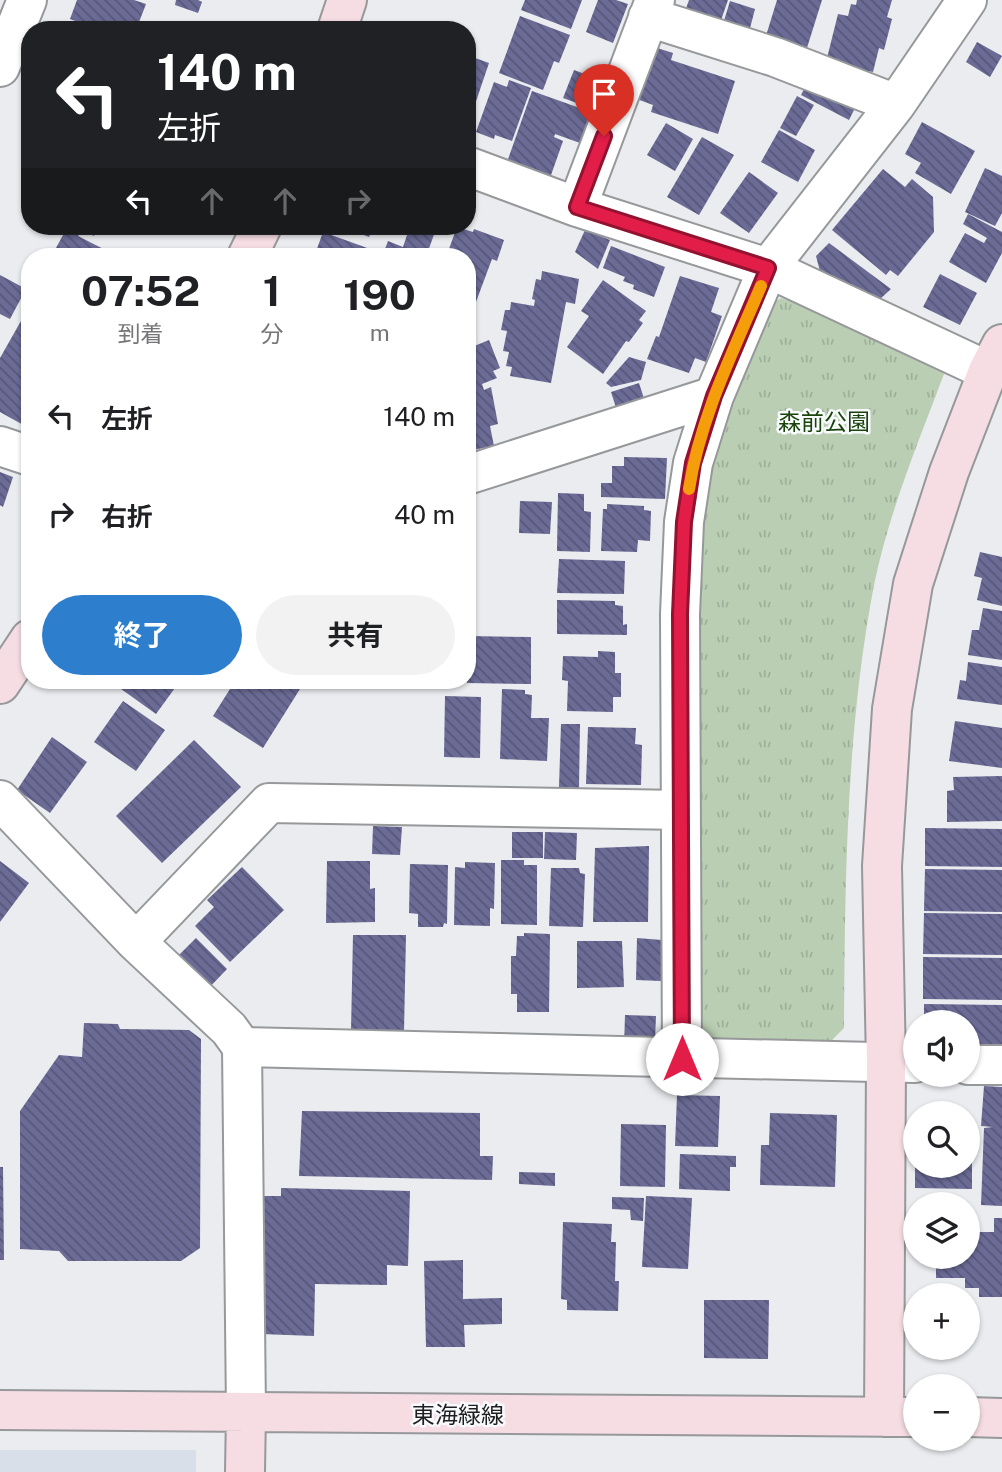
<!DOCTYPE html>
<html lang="ja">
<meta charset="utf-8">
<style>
:root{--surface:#fff;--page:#f2f2f2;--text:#202124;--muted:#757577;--accent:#2d7ecd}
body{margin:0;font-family:"Public Sans","Noto Sans JP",sans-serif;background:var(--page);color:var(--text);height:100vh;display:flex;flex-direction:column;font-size:26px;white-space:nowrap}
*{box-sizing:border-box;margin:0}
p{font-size:23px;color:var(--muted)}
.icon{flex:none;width:38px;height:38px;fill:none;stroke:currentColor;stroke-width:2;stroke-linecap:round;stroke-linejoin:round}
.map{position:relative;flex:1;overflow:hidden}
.sheet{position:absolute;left:21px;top:248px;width:455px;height:441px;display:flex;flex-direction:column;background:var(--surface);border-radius:28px;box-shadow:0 2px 5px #0004}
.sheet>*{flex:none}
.banner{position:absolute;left:21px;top:21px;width:455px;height:214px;border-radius:28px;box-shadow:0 2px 5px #0004;background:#202124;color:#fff;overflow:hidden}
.fabs{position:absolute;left:903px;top:1010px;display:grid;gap:14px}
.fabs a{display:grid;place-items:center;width:77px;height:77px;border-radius:50%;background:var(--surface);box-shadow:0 2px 5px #0004;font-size:35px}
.pin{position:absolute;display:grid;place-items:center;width:60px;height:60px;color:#fff;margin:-72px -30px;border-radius:50% 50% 50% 0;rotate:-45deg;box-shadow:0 0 7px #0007}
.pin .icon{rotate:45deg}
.me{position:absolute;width:77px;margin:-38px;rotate:0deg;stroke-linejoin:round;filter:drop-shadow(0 0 5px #0008)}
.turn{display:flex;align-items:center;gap:24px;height:147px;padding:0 21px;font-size:32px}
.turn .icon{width:91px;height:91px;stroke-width:2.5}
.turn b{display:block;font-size:49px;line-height:60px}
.lanes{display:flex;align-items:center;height:66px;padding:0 21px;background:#0003;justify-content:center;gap:35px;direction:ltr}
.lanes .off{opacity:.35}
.eta{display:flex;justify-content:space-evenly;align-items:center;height:119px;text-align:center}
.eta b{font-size:42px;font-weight:700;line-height:49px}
.primary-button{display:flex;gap:14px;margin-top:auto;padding:14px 21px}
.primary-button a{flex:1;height:80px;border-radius:42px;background:var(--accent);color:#fff;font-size:28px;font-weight:700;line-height:80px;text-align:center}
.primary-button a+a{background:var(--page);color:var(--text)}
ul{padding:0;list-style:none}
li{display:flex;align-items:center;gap:21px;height:98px;padding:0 21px}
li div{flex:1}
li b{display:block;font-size:26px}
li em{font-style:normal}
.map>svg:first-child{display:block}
.built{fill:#d9dfe8}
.park{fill:url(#park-tufts)}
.building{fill:url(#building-back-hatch)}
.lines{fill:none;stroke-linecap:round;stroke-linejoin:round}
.street-casing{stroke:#96989a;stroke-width:42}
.secondary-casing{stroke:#96989a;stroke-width:42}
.street{stroke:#fff;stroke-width:38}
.secondary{stroke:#f6dde4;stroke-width:38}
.route-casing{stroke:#92132f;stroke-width:18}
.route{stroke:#e11d48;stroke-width:12}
.slow{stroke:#f59e0b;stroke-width:12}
.labels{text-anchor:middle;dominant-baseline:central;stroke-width:5;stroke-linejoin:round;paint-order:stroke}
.park-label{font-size:23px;fill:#184309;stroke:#f8f9fc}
.street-label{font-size:23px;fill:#1f1f20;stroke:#f8f9fc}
</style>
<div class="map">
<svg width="1002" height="1472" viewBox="0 0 1002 1472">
<defs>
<pattern id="park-tufts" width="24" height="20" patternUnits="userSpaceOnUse" patternTransform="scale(1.75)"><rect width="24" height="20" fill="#b9ceb3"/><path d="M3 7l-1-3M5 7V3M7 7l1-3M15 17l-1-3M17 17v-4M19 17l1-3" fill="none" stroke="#9fb09a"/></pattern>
<pattern id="building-back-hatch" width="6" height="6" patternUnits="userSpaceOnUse" patternTransform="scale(1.75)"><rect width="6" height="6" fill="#6b6b96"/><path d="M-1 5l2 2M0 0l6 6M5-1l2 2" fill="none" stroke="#57577a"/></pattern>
</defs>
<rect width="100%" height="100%" fill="#eaecef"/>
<path class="built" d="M196 1450V1472H0V1450Z"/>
<path class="park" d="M781 298 938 358 944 374C918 443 889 512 874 585 846 731 845 880 844 1028L830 1042H706L694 1029 700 582 703 515 711 462 764 309Z"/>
<path class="building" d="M77 0H134L146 4 136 30H100L70 19Z
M176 0H198L202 2 198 13 175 5Z
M525 0H582L571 29 521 10Z
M598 0H616L628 4 613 43 586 32Z
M689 0H728L719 26 684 14Z
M777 0H822L806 51 765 39Z
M857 0H892L887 17 892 19 884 50 879 48 873 72 868 71 865 83 827 58 838 14 848 16 851 4 856 5Z
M730 1 755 9 749 32 723 24Z
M520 16 570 35 559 63 554 61 543 90 499 73Z
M977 42 1002 56 990 77 966 62Z
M651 46 673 53 671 60 735 81 718 134 651 112 653 105 634 98Z
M467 55 489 63 468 125H467Z
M574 70 601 80 591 108 563 98Z
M509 80 531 88 512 141 495 135 494 139 476 132 494 82 507 87Z
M808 81 856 106 849 120 801 95Z
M532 91 591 112 580 143 555 134 554 137 563 141 550 178 507 162Z
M797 96 814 105 796 136 780 128Z
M922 122 975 151 951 194 915 173 921 163 905 154Z
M666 123 693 139 675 171 647 155Z
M779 130 815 150 798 182 761 162Z
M702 137 734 155 699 215 667 197Z
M985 168 1002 176V213L995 226 965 212Z
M883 169 905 187 912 179 933 197 934 232 898 276 890 270 886 275 832 230Z
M749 172 778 193 749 233 720 213Z
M968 214 1002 232V253L986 283 949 262 965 233 984 243 987 238 963 224Z
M68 226H100L94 236 82 230 78 236 119 257H51Z
M340 226H374L369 237Z
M410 226H437L426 257H382L388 241 403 247Z
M457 227 473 232 474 229 504 240 497 261 492 259 470 318 467 317V257H446Z
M585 230 610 240 598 269 575 252Z
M323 232 370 249 367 257H314Z
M829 243 891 289 879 300 822 279 816 256Z
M611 246 665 267 654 297 633 289 634 285 623 281 625 277 603 268Z
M542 271 579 279 575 304 566 302 551 383 510 376 512 367 506 366 509 352 503 351 507 331 501 330 505 310H510L511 302 534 306 535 300 532 299 536 279 541 280Z
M940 274 977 293 960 325 923 307Z
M0 275 26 289 10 319 0 314Z
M680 276 719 288 711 312 722 316 706 362 695 358 689 373 647 359 656 336 659 337Z
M603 280 646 311 639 320 643 323 629 342 626 341 603 374 567 347 589 316 581 311Z
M30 305V417L25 426 0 412V358Z
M489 340 500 368 493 371 497 378 482 384 484 390 491 387 498 424 490 426 494 446 467 451V349Z
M629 357 646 362 641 380 611 387 606 383Z
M639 383 647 408 619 417 611 392Z
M624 457 667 458 665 499 601 497V483H612V466H624Z
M0 472 13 477 3 507 0 505Z
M558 493 584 494V511L591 512 590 552 557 551Z
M520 501 552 502 550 534 519 533Z
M607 504 644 506V510L651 511 650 541 638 540 637 552 601 551 603 509H607Z
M980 552 1002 557V606L977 600 982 578 974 576Z
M559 559 625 561 624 594 557 593Z
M557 600 615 601V605L623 606V625L627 624V635L557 634Z
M983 608 1002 611V660L968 655 972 630H979Z
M467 636 531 637V684L467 683Z
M598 651 615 652V673H621V697H613V712L567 711 568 681 562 680 563 656 598 657Z
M968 662 1002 667V705L957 699 960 680 966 681Z
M110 681H180L156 714Z
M235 681H305L263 748 213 716Z
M502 689 525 690V694L532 695 531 718H549L547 761 500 759Z
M445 696 481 697 480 758 444 757Z
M123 701 165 730 136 771 94 742Z
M955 721 1002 728V768L949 761Z
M561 724H580L579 788 559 787Z
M588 727 636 728 635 744 642 745 641 785 586 784Z
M52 737 87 762 50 813 17 790Z
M194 740 241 787 162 863 116 816Z
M1002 776V821L947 822V791L954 790 953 777Z
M373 826 402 827 400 855 372 854Z
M925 828 1002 829V867L925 866Z
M512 832H543V858H512Z
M545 832 577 833 576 860 544 859Z
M649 846 648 922H593L595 848Z
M501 860H524V865H537V925L501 924Z
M0 861 29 883 0 922Z
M327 861H370V889L375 888V922L326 923Z
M465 862 495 863 494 909 490 908V926L454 925 455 867 465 868Z
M410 864 448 865 447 924 444 923 443 927H418V914L409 913Z
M242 867 284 910 230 962 195 926 214 907 207 900Z
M551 868H579L580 873 585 874 583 927 549 926Z
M925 869 1002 870V912L924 911Z
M924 913 1002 914V955L923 954Z
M524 933 550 934 549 1012H517V994H511V956H516L517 936H524Z
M353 935H406L404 1031 351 1030Z
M196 938 227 969 207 990 175 959Z
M637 938 662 940 661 981 636 980Z
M577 941H622L624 987 577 988Z
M923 957 1002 958V1000L923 999Z
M924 1004 1002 1005V1047L968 1046V1022H924Z
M625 1015 656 1016 655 1040 624 1047Z
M84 1023 118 1024 120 1029 189 1030 201 1039 200 1248 181 1261H68L59 1251 20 1249V1111L59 1055 82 1057Z
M984 1086 1002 1087V1206L981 1205 984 1128 993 1127 981 1126Z
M677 1095 720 1096 718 1147 675 1146Z
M302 1111 480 1113V1156H493L492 1180 299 1176Z
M770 1113 837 1115 835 1187 760 1185 761 1145H769Z
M968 1120H972V1189L915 1188V1166H968Z
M621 1124 666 1125 665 1187 620 1186Z
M680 1154 736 1156V1167H730V1191L679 1189Z
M0 1167H3L4 1260H0Z
M519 1172 555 1173V1186L519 1184Z
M281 1188 410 1191 408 1266 387 1265V1285L315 1284 314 1336 261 1334 264 1196H281Z
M646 1196 692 1198 688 1269 642 1267Z
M612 1197 644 1198 643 1221 631 1220 630 1210 612 1209Z
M994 1218H1002V1297H979V1288H965V1278H936V1256H968V1232H994Z
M563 1222 612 1224 611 1242H616L615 1281H619L618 1311 567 1310V1300L561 1299Z
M463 1260V1299L502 1298V1324L464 1325 465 1347H426L424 1261Z
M704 1300H769L768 1359 704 1358Z"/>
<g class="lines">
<defs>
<path id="street" d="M648 17 775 57 896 104
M0 67 27 0
M467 166 577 207 768 268 988 371
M577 207 655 0
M0 446 30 456
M467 475 714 396
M0 800 136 942 229 1029 242 1047 246 1412
M136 942 269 803 681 810
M242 1047 915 1063
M682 1059 680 614 684 522 693 463 714 396 768 268 896 104 967 0
M968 1065H1002"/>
<path id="secondary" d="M337 30 347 0
M247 257 262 226
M0 684 30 639
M0 1410 915 1417
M884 1417 886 1063 882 866 892 709 913 584 949 472 988 371 1002 344
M968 1417 1002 1418
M245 1472 246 1412"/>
</defs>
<use href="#street" class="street-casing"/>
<use href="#secondary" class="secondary-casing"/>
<use href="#street" class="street"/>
<use href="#secondary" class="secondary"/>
</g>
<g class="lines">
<defs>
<path id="route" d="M604 136 577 207 768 268 714 396 693 463 684 522 680 614 682 1059"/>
</defs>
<use href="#route" class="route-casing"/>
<use href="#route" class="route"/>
<path class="slow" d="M689 489C700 418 733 352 761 286"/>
</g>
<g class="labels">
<g class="park-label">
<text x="824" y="421">森前公園</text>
</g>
<g class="street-label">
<text x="458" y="1414">東海緑線</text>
</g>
</g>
</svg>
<div class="fabs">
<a><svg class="icon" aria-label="sound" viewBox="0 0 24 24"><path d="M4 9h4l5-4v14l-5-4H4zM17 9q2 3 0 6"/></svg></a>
<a><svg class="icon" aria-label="search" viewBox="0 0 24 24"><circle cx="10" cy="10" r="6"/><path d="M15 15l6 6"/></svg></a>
<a><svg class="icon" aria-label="layers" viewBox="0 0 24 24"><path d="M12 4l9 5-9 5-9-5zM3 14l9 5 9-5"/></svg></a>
<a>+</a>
<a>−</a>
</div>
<div class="pin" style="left:604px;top:136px;background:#d93025"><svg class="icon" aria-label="arrive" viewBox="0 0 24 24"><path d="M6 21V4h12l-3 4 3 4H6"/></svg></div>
<svg class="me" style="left:682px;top:1059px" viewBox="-20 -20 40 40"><circle r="19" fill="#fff"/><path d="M0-13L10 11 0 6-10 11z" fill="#e11d48"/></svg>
<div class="banner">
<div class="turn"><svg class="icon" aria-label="left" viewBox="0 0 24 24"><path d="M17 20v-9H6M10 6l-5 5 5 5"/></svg><div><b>140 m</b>左折</div></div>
<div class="lanes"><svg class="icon" aria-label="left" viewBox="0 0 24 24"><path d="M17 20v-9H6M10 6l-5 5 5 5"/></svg><svg class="icon off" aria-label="ahead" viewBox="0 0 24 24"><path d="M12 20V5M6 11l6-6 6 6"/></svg><svg class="icon off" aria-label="ahead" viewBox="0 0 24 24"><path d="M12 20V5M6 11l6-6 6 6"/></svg><svg class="icon off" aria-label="right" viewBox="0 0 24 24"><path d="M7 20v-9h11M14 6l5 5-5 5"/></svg></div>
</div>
<section class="sheet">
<div class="eta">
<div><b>07:52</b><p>到着</p></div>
<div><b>1</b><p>分</p></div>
<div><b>190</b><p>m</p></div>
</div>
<ul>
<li><svg class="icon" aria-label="left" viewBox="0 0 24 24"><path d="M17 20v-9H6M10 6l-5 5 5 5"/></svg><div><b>左折</b></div><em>140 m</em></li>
<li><svg class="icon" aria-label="right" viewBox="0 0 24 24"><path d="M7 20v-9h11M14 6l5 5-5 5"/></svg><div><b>右折</b></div><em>40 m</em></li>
</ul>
<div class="primary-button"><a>終了</a><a>共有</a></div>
</section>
</div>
